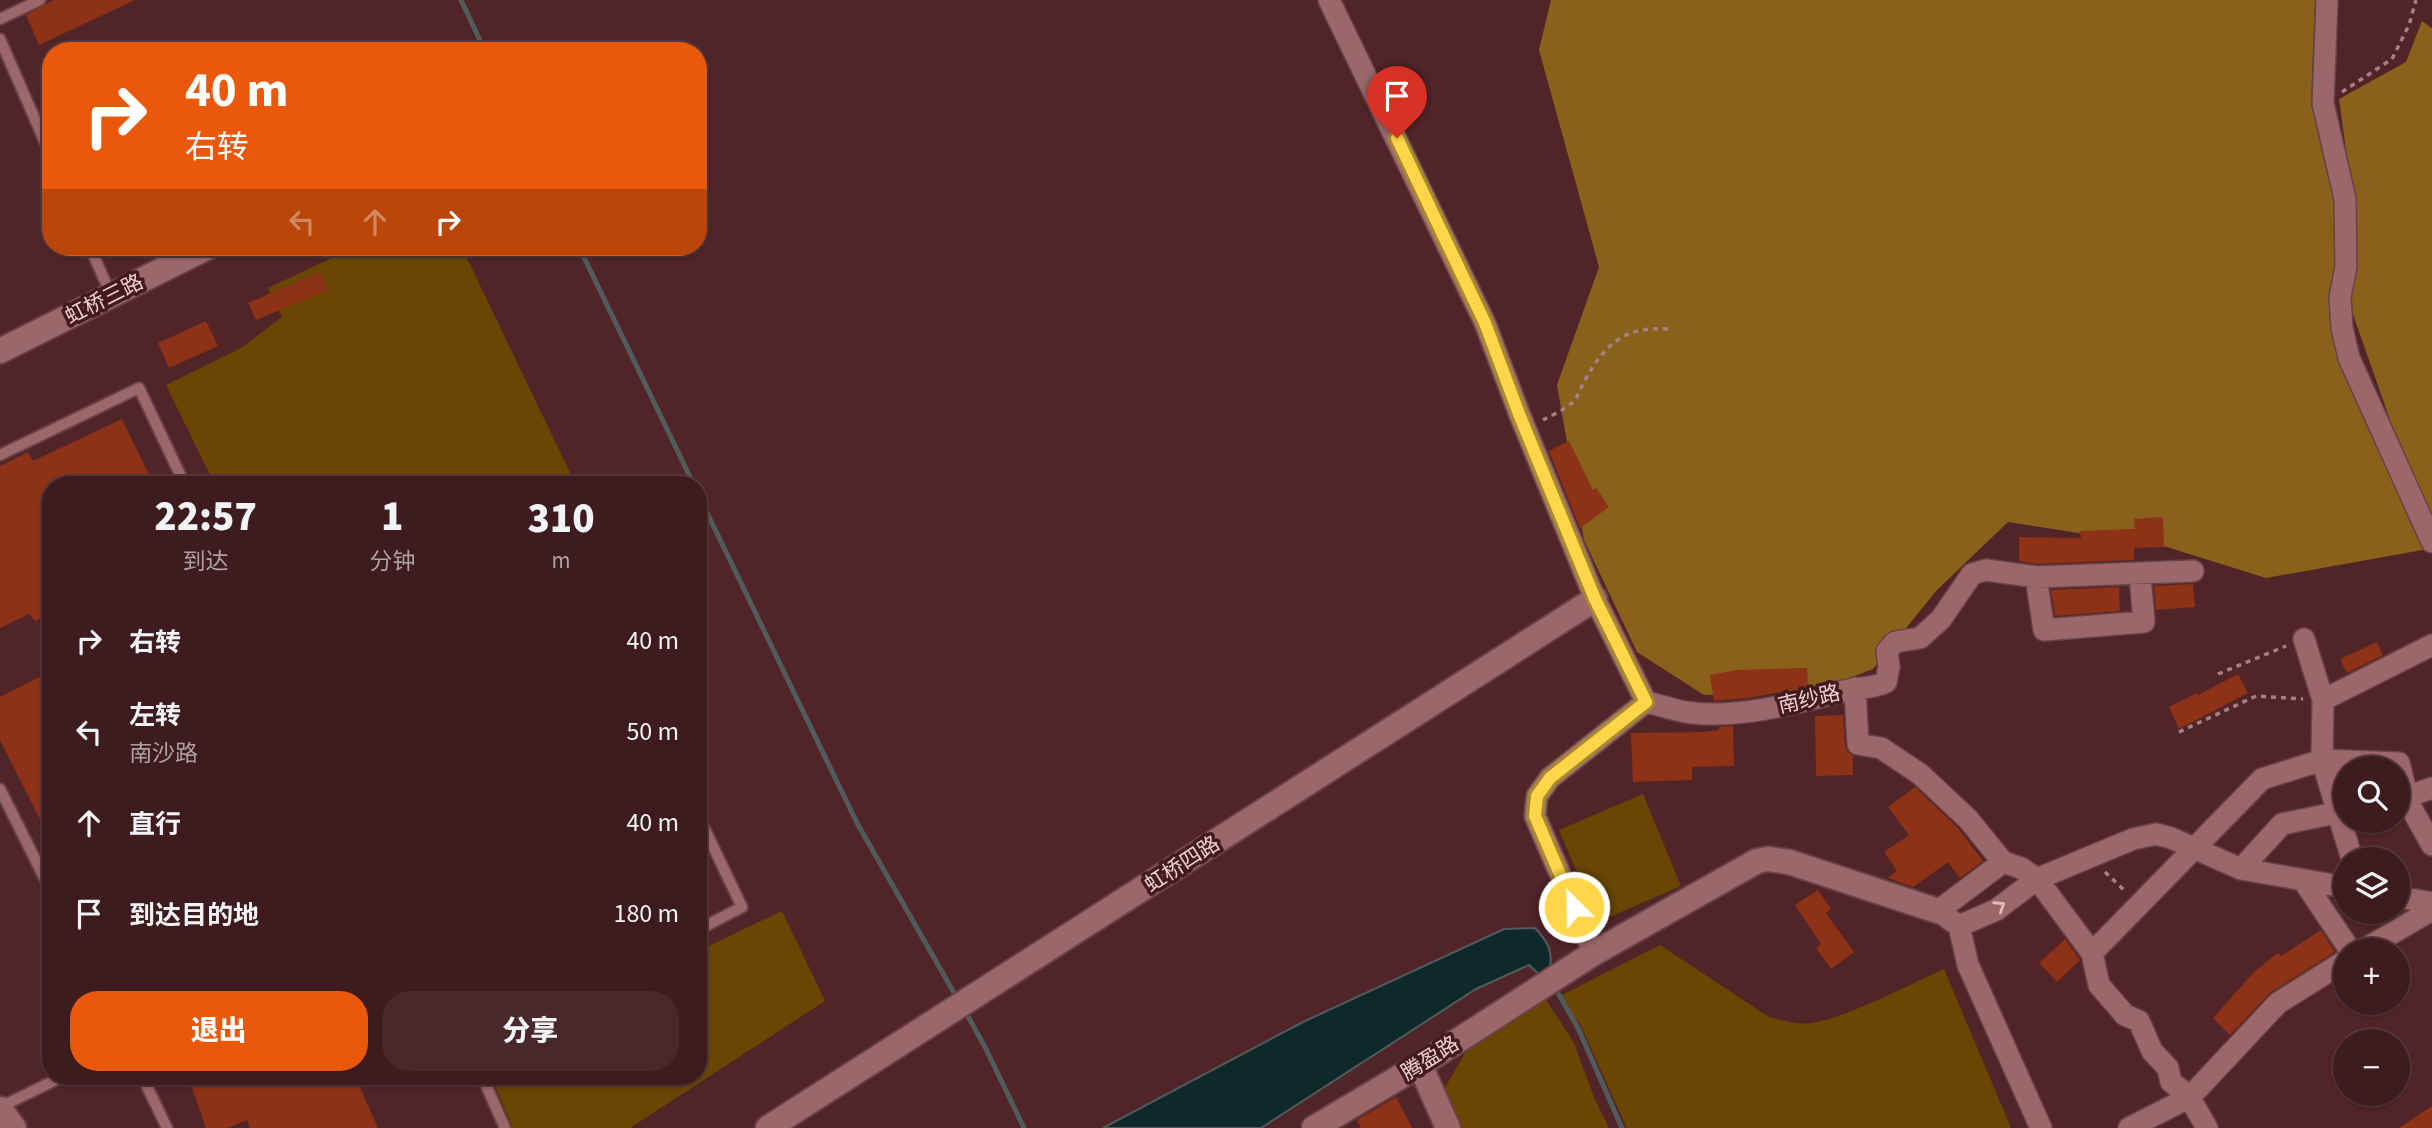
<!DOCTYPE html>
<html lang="zh">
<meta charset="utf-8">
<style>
:root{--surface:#3d1b1e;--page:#48282b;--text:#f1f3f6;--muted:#ada1a4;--line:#56393c;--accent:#ea580c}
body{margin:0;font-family:"Source Sans 3","Noto Sans SC",sans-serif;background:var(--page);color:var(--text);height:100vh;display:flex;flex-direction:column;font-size:26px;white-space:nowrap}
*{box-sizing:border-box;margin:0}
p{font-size:23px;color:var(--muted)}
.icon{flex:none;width:38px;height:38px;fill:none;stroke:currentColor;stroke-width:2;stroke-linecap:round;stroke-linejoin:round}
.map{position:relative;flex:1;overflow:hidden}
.drawer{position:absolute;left:42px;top:476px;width:665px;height:609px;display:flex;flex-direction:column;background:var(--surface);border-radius:28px;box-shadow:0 2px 5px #0004,0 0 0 2px var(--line)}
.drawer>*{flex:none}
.guide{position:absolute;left:42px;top:42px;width:665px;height:214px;border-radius:28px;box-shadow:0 2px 5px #0004,0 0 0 2px var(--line);background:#ea580c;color:#fff;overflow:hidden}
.fabs{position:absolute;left:2333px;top:756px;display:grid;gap:14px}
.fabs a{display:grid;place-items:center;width:77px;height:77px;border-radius:50%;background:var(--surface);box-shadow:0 2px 5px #0004,0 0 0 2px var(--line);font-size:35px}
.pin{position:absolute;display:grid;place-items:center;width:60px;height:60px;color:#fff;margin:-72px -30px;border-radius:50% 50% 50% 0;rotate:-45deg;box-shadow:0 0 7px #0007}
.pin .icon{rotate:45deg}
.me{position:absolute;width:77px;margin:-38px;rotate:337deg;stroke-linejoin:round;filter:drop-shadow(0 0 5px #0008)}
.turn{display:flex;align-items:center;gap:24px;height:147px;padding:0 28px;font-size:32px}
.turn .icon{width:91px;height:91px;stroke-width:2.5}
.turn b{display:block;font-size:49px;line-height:60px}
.lanes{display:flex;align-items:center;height:66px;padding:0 28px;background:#0003;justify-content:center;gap:35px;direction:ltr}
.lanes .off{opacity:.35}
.eta{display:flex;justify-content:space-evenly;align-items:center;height:119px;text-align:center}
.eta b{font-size:42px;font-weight:800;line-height:49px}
.primary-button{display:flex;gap:14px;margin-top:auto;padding:14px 28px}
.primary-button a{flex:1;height:80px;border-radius:28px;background:var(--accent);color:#fff;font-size:28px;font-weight:800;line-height:80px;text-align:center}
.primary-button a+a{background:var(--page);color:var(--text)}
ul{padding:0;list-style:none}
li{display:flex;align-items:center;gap:21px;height:91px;padding:0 28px}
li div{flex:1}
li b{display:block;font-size:26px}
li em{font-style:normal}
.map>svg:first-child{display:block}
.green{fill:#694703}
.forest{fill:#89611b}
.water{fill:#0e2929;stroke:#525b5b;stroke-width:2}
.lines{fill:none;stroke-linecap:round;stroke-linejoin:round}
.stream{stroke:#525b5b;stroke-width:5}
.building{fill:#8d3117}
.service-casing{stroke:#684246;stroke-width:14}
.minor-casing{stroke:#684246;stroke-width:24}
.tertiary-casing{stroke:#684246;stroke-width:28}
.path{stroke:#a68183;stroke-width:3.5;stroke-dasharray:5 5;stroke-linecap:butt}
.service{stroke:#9b676a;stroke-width:10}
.minor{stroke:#9b676a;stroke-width:21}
.tertiary{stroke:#9b676a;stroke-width:24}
.oneway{stroke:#debcbc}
.route-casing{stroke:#a68a30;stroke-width:18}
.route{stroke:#ffd54a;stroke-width:12}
.labels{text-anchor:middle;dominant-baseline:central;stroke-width:7;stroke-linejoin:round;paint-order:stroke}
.street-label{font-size:21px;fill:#efd1d1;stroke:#451a1e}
</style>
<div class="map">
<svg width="2432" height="1128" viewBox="0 0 2432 1128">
<rect width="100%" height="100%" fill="#512428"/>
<path class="green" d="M355 247H450L464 252 576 485H215L166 385 241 348 282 317 268 288Z
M1643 794 1681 886 1598 922 1559 830Z
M782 911 825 1001 630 1128H513L491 1076H698V951Z
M1660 945 1769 1017C1782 1020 1798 1025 1812 1023 1851 1016 1906 986 1944 969L2011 1128H1627L1579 1022 1558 997Z
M1543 995 1574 1043 1594 1097 1609 1128H1458L1442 1093 1473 1039Z"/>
<path class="forest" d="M1551 0H2315L2311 105 2335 180 2342 256 2332 286 2428 549 2266 578 2167 547 2008 522 1936 591 1873 669 1818 690 1704 695 1637 652 1584 540 1557 385 1599 267 1539 50Z
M2422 21 2432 28V517L2403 457 2349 303 2355 217 2339 99 2406 62Z"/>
<path class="water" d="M1535 928C1548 942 1554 952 1549 971L1541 976 1529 965 1476 989 1261 1128H1103L1303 1022 1504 929Z"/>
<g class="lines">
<path class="stream" d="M461 0 485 51
M579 247 694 485
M698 494 857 823 957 998
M1554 986 1578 1028 1622 1128
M964 1009 986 1049 1024 1128"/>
</g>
<path class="building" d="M54 0H135L39 45 26 15Z
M320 272 328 290 256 320 248 303Z
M206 321 218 346 169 368 158 343Z
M122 419 154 485H51V613L35 621 29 614 0 628V466L28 452 33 461Z
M1569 441 1593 490 1596 488 1609 507 1580 528 1549 451Z
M2163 517 2164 547 2134 548V560L2037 564 2019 561V537L2081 538 2080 531 2135 529 2134 519Z
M2193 584 2195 607 2156 610 2154 586Z
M2119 587 2120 611 2055 616 2051 590Z
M2377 642 2383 655 2347 673 2340 659Z
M1807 668 1808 687 1749 698 1714 701 1710 675 1737 670Z
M51 671V841L0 740V697Z
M2238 674 2248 693 2179 729 2169 707 2197 693 2198 695Z
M1843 715 1845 745 1847 751 1853 756V775L1816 776 1815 716Z
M1733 726 1734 766 1692 767V780L1633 782 1631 733 1704 732 1719 730V727Z
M1915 787 1958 828 1983 861 1960 878 1948 862 1913 887 1888 878 1897 871 1884 852 1909 835 1888 807Z
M1818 890 1831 909 1826 913 1854 952 1831 969 1816 948 1821 944 1795 905Z
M2321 930 2335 952 2271 992 2230 1035 2213 1018 2255 971 2278 953 2281 956Z
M2065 939 2080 960 2057 982 2039 963Z
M188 1076H355L378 1128H250L247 1120 228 1128H206Z
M1396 1097 1412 1128H1361L1357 1120Z
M2432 1106V1128H2399Z"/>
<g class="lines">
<defs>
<path id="service" d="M0 19 40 0
M0 39 51 156
M90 247 111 295
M0 455 139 388 185 485
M0 789 51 891
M698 815 742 907 698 930
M142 1076 167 1128
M482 1076 505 1128
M0 1107 64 1076"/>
<path id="minor" d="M1329 0 1485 323 1519 413 1595 599 1646 702
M2327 0 2323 103 2345 199 2346 267 2340 297 2342 328 2349 358 2432 542
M2036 577 2044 630 2144 622 2140 575
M2304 639 2323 700 2322 760 2352 859
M1855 688 1858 744 1881 748 1920 774 1968 819 2003 862 2021 868 2037 879 2092 953 2099 985 2125 1015 2139 1021 2152 1051 2168 1068 2171 1082 2188 1095 2207 1128
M2323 700 2432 645
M1646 702C1661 705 1678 712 1693 713 1742 718 1797 703 1844 691 1859 687 1872 689 1886 682L1889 667 1887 651 1895 642 1920 638 1941 619 1972 574 1986 570 2036 577 2193 571
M2398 800 2432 788
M2003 862 1938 911 1959 926 1968 965 2041 1128
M2241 869 2282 824 2345 811
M2303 880 2350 950
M2398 897 2432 903
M1959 926 1996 910 2037 879 2133 839 2156 834 2171 838 2241 869 2345 887
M2363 950 2432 910
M1594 953 1535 816 1537 796 1550 778 1646 702
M2092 953 2262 779 2322 760 2399 763 2409 804 2432 845
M2129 1128 2190 1097 2278 1003 2345 961"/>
<path id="tertiary" d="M0 351 208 247
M1420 1065 1448 1128
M0 1109 14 1128
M768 1128 1595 599
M1314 1128 1420 1065 1594 953 1757 861 1768 859 1789 862 1938 911"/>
</defs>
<use href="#service" class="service-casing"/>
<use href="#minor" class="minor-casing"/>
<use href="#tertiary" class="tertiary-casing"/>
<path class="path" d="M2342 92 2392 59 2409 25 2416 0
M1543 420C1552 415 1564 410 1572 403 1578 398 1581 387 1585 380 1606 343 1625 326 1668 329
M2218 674 2286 646
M2179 732 2256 696 2303 699
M2105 872 2125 891"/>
<use href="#service" class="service"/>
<use href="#minor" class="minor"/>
<use href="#tertiary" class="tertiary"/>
</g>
<defs><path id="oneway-chevron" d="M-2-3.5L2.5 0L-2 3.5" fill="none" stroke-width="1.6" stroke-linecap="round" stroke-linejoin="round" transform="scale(1.75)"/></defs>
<use class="oneway" href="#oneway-chevron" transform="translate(2000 906) rotate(-33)"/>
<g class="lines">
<defs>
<path id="route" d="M1397 138 1485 323 1519 414 1595 599 1646 702 1550 778 1537 796 1535 816 1574 907"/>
</defs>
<use href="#route" class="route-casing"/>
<use href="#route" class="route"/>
</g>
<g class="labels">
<g class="street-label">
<text transform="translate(104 299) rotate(-27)">虹桥三路</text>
<text transform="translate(1809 699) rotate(-13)">南纱路</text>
<text transform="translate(1182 864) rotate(-33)">虹桥四路</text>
<text transform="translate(1430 1058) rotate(-32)">腾盈路</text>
</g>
</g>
</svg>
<div class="fabs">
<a><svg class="icon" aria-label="search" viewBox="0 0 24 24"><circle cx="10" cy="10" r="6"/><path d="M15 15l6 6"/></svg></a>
<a><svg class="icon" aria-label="layers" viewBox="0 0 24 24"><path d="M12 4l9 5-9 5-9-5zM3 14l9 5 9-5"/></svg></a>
<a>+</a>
<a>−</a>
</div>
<div class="pin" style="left:1397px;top:138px;background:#d93025"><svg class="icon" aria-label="arrive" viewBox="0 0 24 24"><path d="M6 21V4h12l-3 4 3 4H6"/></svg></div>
<svg class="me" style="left:1574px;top:907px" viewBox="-20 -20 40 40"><circle r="17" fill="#ffd54a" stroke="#fff" stroke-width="3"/><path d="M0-11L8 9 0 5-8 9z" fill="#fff"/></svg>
<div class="guide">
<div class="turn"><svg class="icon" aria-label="right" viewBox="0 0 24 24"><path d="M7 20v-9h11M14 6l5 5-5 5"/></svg><div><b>40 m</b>右转</div></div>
<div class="lanes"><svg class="icon off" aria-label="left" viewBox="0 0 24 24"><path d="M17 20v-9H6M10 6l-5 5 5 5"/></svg><svg class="icon off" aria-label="ahead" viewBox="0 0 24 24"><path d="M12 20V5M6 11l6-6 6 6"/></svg><svg class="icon" aria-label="right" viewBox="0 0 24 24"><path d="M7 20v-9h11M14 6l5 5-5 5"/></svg></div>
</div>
<section class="drawer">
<div class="eta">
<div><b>22:57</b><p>到达</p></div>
<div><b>1</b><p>分钟</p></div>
<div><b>310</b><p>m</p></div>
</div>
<ul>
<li><svg class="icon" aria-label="right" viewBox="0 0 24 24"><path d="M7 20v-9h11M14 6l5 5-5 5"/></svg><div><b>右转</b></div><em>40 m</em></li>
<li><svg class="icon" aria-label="left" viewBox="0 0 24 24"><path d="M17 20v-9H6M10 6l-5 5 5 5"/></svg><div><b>左转</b><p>南沙路</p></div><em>50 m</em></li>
<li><svg class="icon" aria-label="ahead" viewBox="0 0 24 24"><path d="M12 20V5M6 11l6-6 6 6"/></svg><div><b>直行</b></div><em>40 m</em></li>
<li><svg class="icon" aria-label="arrive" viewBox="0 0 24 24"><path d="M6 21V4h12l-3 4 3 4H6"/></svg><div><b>到达目的地</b></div><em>180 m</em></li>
</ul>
<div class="primary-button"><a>退出</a><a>分享</a></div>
</section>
</div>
